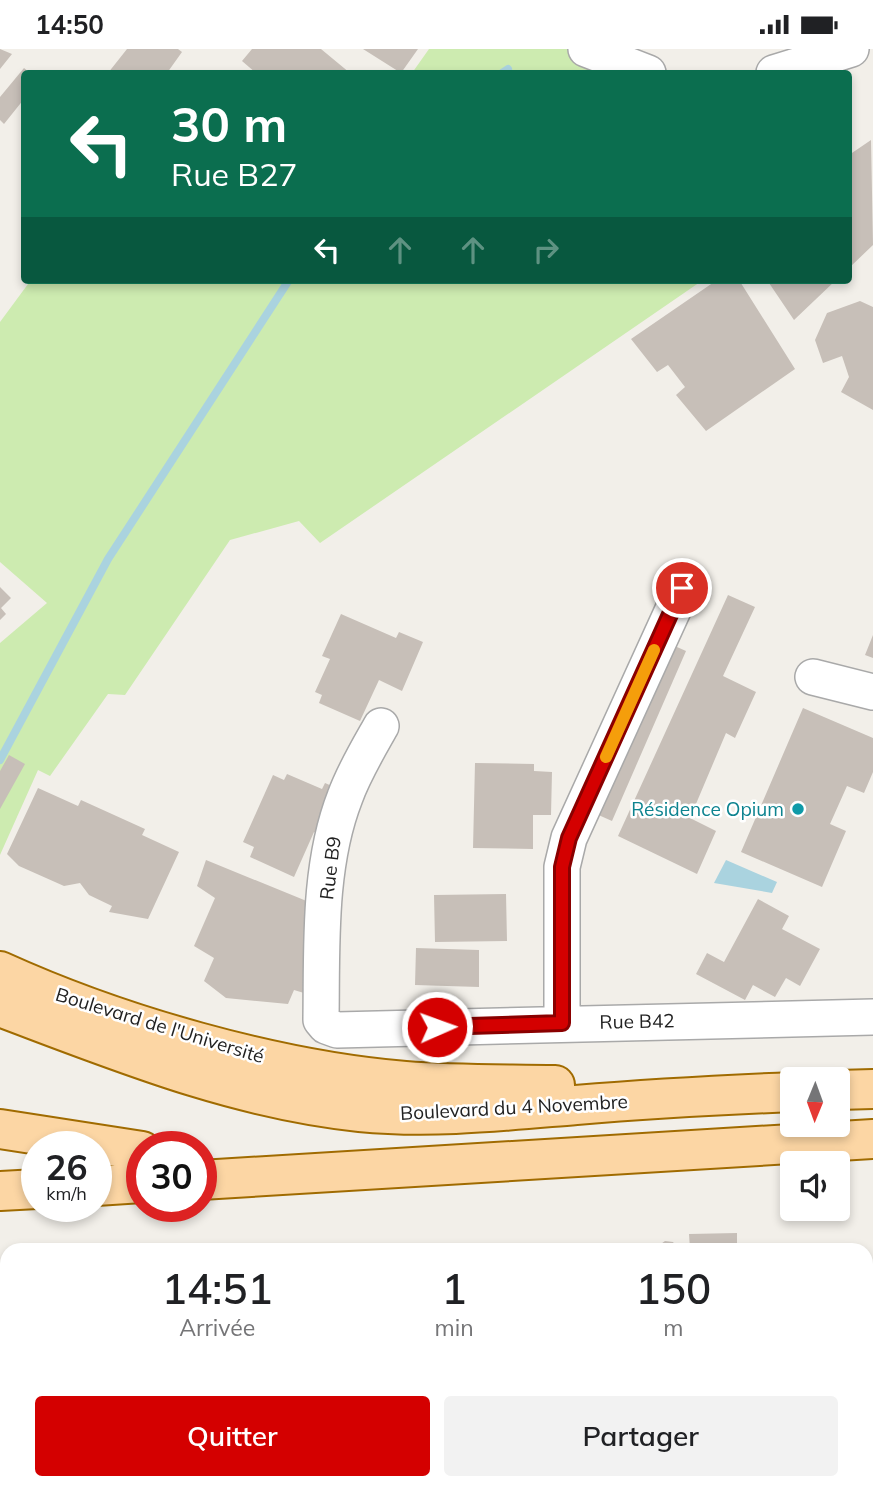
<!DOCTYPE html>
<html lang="fr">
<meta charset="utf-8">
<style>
:root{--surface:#fff;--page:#f2f2f2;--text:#202124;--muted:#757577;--accent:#d40000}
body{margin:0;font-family:Mulish,sans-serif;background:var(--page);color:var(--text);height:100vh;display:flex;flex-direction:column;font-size:26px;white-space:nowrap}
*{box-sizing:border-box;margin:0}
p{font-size:23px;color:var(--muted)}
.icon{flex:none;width:38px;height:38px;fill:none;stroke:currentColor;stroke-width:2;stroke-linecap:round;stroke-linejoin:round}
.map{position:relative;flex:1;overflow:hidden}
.sheet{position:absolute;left:0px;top:1194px;width:873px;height:247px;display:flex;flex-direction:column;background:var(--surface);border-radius:21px 21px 0 0;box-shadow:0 4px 10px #0003}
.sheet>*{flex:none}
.top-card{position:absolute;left:21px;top:21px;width:831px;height:214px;border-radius:7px;box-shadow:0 4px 10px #0003;background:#0b6e4f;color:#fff;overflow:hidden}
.needle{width:46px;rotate:181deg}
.tools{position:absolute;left:780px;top:1018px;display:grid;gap:14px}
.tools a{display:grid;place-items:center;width:70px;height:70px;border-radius:7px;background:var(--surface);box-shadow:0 4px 10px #0003;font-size:35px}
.speed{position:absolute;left:21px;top:1082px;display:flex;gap:14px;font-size:35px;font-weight:700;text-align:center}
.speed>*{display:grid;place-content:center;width:91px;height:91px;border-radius:50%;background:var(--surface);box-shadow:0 4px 10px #0003;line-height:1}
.speed small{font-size:18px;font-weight:400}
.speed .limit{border:10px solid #d22;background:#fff;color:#111}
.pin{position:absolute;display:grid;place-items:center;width:60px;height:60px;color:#fff;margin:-30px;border:4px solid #fff;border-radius:50%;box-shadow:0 2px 7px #0007}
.me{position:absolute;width:77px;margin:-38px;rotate:88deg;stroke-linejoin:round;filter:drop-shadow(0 0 5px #0008)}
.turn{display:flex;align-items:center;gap:24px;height:147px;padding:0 35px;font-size:32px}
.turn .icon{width:91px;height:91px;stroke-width:2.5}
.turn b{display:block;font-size:49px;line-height:60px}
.lanes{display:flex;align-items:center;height:66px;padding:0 35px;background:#0003;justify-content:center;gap:35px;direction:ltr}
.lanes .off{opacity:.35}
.eta{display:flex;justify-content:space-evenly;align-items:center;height:119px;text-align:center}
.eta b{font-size:42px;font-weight:600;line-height:49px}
.cta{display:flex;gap:14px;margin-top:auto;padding:14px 35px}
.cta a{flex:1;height:80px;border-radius:7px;background:var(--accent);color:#fff;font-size:28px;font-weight:600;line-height:80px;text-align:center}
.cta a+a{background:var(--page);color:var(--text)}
.status{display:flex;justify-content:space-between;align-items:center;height:49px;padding:0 35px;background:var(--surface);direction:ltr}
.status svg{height:19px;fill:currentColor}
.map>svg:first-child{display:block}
.grass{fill:#cdebb0}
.water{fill:#aad3df}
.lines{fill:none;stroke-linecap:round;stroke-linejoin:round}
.stream{stroke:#aad3df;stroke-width:8}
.building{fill:#c7bfb8}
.minor-casing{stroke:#a9a9a9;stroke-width:38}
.major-casing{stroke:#a06b00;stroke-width:42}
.minor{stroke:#fff;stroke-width:35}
.major{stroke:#fcd6a4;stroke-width:38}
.route-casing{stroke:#8a0000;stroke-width:18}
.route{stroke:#d40000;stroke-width:12}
.slow{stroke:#f59e0b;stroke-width:12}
.culture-dot{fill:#0f9aa8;stroke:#fff;stroke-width:2.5}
.labels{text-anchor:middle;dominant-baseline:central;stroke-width:5;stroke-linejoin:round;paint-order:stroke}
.culture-label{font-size:19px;fill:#0d838f;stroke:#fff;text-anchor:end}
.street-label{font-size:19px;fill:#222;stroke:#fff}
</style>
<div class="status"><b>14:50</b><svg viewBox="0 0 49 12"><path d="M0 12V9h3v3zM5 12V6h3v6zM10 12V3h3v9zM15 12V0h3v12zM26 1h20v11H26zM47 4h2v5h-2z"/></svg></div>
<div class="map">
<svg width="873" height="1439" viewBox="0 0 873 1439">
<rect width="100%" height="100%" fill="#f2efe9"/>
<path class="grass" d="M429 0H635V6L666 24H412Z
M31 231H703L320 494 299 472 230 491 125 646 108 645 50 727 38 721 0 806V594L47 554 0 513V273Z"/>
<path class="water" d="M726 811 777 833 772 844 714 834Z"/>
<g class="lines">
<path class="stream" d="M502 24 508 20
M0 711 108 510 289 231"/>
</g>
<path class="building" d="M0 0 12 5 0 20Z
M127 0H178L182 3 167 24H108Z
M252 0H321L350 24H256L242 12Z
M363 0H418L401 24Z
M24 19 30 24H24V50L4 75 0 71V48Z
M871 91 873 196 849 219V106Z
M717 231H739L795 320 706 382 676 346 685 338 668 316 657 323 631 290Z
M767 231H836L794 271Z
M860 252 873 258V361L841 343 849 328 842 307 823 314 815 291 827 264Z
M0 538 11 549 1 559 6 565 0 571Z
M728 546 755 558 723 627 756 643 735 689 726 684 690 769 716 782 697 825 618 787Z
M341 565 396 589 399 583 423 593 402 642 379 631 360 672 319 654 322 646 315 643 330 610 322 607Z
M873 586V609L865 606Z
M668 594 686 602 612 772 594 764Z
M803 659 873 689V723L864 744 847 737 830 775 846 782 822 838 741 803Z
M9 706 25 715 0 760V722Z
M475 714 534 715V722L552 723 551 766H533V800L473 799Z
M287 725 322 740 325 734 341 741 321 786 314 783 294 828 250 808 254 798 243 793 273 726 284 731Z
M38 739 78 757 81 751 145 780 142 786 179 803 148 870 109 863 112 857 89 846 80 834 64 837 19 817 7 805Z
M206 811 309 853 304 944 294 941 288 955 226 949 204 932 214 909 194 897 215 849 197 837Z
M506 845 507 892 435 893 434 846Z
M758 850 789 867 782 880 820 900 800 937 786 929 775 948 753 936 745 951 696 925 707 904 724 913Z
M416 899 479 901V938L415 936Z
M737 1184V1200H690L689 1185Z
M665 1192 673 1193 678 1200H654Z
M492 1433H524L525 1436 524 1439H492Z"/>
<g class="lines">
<defs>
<path id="minor" d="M586 0 648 24
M774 24 851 0
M813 628 873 643
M381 677C368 700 354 723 345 748 318 817 322 899 321 971L326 977 337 981 873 968
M562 974V818L569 789 683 539
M666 1433 672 1439
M408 1439 412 1433"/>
<path id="major" d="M0 922C119 976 275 1021 405 1032 455 1036 505 1035 555 1036
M0 958C117 1002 234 1050 360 1063 432 1070 504 1062 576 1056 648 1050 721 1046 793 1043
M838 1041 873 1040
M0 1080 142 1102
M201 1131 873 1090
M96 1137 142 1134
M0 1142 37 1140"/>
</defs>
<use href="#minor" class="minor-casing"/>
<use href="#major" class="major-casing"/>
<use href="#minor" class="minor"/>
<use href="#major" class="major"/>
</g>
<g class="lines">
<defs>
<path id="route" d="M437 978 562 974V818L569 789 682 539"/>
</defs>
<use href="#route" class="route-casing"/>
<use href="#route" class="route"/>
<path class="slow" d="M606 708 654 601"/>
</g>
<circle class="culture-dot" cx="798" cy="760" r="7"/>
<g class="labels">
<g class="culture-label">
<text x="784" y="760">Résidence Opium</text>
</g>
<g class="street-label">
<text transform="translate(330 819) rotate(-83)">Rue B9</text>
<text transform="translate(637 972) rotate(-1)">Rue B42</text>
<text transform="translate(160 976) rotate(17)">Boulevard de l'Université</text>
<text transform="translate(514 1058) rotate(-3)">Boulevard du 4 Novembre</text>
</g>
</g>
</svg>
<div class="tools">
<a><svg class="needle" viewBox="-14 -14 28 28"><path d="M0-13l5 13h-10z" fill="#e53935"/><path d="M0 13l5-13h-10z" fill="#757577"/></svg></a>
<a><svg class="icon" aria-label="sound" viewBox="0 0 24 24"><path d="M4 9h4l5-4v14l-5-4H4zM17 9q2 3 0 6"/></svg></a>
</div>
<div class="speed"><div>26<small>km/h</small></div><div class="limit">30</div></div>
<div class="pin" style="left:682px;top:539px;background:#d93025"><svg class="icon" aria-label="arrive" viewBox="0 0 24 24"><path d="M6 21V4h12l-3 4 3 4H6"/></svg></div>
<svg class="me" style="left:437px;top:978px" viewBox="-20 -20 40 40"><circle r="17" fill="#d40000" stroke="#fff" stroke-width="3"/><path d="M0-11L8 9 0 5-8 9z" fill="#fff"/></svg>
<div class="top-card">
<div class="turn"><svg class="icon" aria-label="left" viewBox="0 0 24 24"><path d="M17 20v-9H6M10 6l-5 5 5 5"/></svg><div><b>30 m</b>Rue B27</div></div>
<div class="lanes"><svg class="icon" aria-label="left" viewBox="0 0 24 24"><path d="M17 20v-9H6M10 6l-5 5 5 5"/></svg><svg class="icon off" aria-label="ahead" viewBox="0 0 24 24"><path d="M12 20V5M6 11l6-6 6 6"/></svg><svg class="icon off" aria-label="ahead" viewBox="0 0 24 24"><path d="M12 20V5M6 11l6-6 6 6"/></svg><svg class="icon off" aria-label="right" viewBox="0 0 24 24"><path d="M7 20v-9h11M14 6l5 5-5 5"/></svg></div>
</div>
<section class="sheet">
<div class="eta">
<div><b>14:51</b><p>Arrivée</p></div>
<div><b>1</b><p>min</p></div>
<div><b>150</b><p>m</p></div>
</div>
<div class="cta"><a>Quitter</a><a>Partager</a></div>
</section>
</div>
